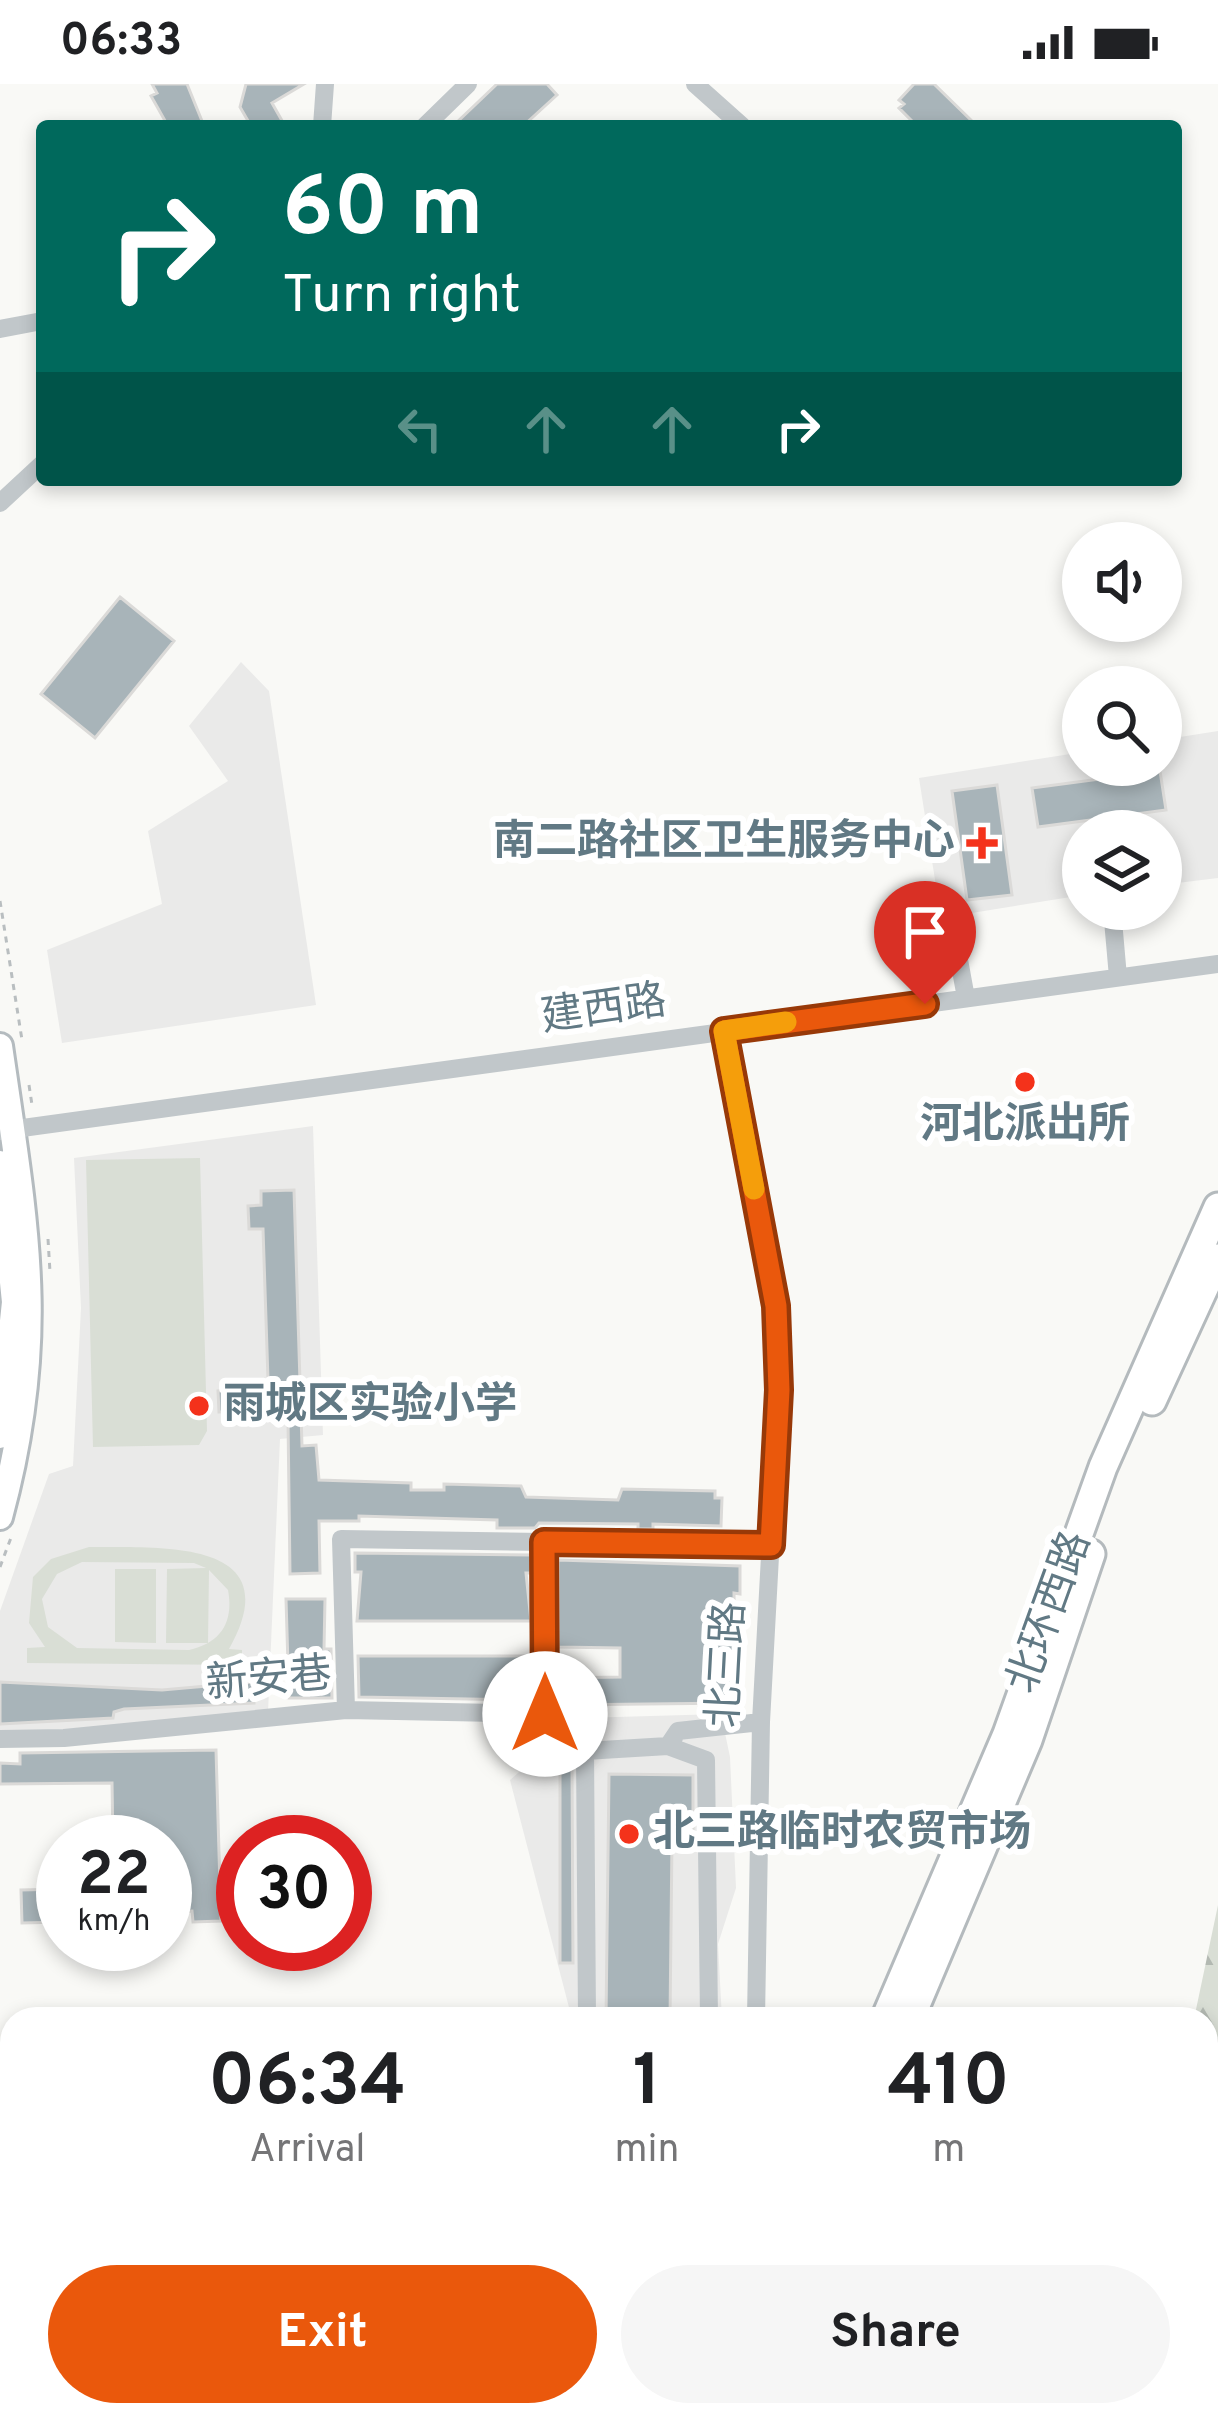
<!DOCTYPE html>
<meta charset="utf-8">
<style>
:root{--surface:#fff;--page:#f6f6f6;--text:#202124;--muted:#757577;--accent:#ea580c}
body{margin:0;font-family:Overpass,"Noto Sans SC",sans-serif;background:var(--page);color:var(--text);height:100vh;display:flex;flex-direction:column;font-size:45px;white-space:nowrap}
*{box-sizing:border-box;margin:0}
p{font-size:39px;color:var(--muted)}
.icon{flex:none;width:66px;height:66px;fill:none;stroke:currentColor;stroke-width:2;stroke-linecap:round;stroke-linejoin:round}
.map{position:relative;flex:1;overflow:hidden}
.panel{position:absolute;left:0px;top:1923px;width:1218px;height:420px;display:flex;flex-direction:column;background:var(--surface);border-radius:36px 36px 0 0;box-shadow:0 6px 18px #0003}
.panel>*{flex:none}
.guide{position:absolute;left:36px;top:36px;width:1146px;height:366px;border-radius:12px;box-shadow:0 6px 18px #0003;background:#00695c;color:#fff;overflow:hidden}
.fabs{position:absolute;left:1062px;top:438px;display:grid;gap:24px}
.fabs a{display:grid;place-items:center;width:120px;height:120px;border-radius:50%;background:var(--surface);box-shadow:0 6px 18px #0003;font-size:60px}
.speed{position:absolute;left:36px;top:1731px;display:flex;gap:24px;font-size:60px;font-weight:700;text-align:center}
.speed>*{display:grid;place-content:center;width:156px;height:156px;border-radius:50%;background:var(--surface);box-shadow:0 6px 18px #0003;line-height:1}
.speed small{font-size:30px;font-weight:400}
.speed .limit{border:18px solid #d22;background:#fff;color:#111}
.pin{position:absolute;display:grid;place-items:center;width:102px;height:102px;color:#fff;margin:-123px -51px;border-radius:50% 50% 50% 0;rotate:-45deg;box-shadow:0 0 12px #0007}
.pin .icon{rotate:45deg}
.me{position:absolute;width:132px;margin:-66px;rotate:0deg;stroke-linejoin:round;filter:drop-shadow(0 0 9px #0008)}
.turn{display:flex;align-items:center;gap:42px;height:252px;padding:0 48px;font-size:54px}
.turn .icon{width:156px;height:156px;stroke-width:2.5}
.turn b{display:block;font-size:84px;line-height:102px}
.lanes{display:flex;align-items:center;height:114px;padding:0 48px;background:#0003;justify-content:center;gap:60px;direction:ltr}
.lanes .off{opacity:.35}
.eta{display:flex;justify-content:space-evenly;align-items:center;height:204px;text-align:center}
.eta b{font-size:72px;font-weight:700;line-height:84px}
.button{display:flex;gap:24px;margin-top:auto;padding:24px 48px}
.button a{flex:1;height:138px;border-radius:72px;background:var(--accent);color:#fff;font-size:48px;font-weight:700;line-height:138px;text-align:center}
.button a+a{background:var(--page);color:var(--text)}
.status{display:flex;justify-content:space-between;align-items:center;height:84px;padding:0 60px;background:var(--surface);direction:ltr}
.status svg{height:33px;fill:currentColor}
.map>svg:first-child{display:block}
.built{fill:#eaeae9}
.forest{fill:url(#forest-firs)}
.pitch{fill:#d9ded5;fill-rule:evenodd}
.building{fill:#a8b4b9;stroke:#dbdad8;stroke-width:3}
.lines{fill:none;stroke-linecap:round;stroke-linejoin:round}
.major-casing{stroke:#b4bbbf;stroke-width:30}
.highway-casing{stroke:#b4babd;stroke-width:33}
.path{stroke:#b9bec0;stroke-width:3;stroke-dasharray:6 6;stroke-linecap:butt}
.minor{stroke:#c1c7ca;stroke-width:18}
.major{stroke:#fff;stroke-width:24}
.highway{stroke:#fff;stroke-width:27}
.route-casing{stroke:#983908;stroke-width:30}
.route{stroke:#ea580c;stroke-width:21}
.slow{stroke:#f59e0b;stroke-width:21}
.poi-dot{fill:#f4321b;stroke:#fff;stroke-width:4.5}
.labels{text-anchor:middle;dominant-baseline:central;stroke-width:12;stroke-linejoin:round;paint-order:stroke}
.poi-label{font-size:42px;font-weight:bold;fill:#617984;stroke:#fff;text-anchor:start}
.street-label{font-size:42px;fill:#617984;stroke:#fff}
</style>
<div class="status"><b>06:33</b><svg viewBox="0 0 49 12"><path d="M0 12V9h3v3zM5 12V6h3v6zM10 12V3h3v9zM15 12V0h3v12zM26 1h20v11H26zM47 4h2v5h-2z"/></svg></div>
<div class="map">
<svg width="1218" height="2343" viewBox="0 0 1218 2343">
<defs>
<pattern id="forest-firs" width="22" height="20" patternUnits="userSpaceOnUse" patternTransform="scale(3)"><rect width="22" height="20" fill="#d9ded5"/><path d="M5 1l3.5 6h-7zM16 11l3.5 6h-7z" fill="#b3b9b2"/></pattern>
</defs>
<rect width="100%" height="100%" fill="#f9f9f6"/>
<path class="built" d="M241 578 269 607 316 921 62 959 47 866 162 820 148 747 228 697 189 642Z
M1218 647V794L1161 801V747H1083V811L941 834 919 694 1083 668V681H1161V656Z
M313 1042 323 1351 280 1355 268 1628 0 1651V1527L49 1390 73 1382 81 1224 74 1074Z
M721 1630 730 1673 736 1804 718 1860 722 1935H572L510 1696 581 1634Z"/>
<path class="forest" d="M1218 1821V2341L913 2343 918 2331H1206V1935H1194Z"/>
<path class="pitch" d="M200 1074 207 1347 199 1361 93 1363 86 1076Z
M89 1463C157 1464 292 1453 229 1565L242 1566V1581L27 1579V1564L45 1563 29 1539 33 1493 51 1475ZM82 1478 194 1479 206 1484 167 1485 166 1559H208L209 1486 228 1506C234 1538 221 1559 189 1566L77 1564 48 1543 42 1515 57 1490Z
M115 1485H156V1559L115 1558Z"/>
<path class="building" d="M152 0H187L204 42H168L151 12 157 9Z
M246 0H304L272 19 285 42H251L240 23Z
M497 0H547L557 11 523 42H453Z
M914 0H934L977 42H917L899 24 904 20 899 16Z
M120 513 174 557 95 654 41 610Z
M1160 687 1166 726 1038 743 1032 704Z
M997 701 1012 811 967 816 952 707Z
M294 1106 302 1362 316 1361 319 1396 411 1399V1406H444V1400L521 1402 526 1413 618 1416 622 1405 715 1407V1414H722L721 1442 653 1440V1445H638V1440L539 1439 535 1444H497V1436L359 1432V1437H319L320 1489 290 1490 288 1336H267V1327L219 1328 218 1307 231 1306V1297L268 1296 263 1145H249L248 1122 261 1121V1107Z
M355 1469 531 1471V1489H526L531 1537H357L361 1488H355Z
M558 1476 740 1482V1510L734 1509 735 1619 558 1621V1594L620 1593V1564L558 1563Z
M286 1515H325L324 1565H331L332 1614H289Z
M358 1572H531V1616L359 1613Z
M0 1598 162 1606 253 1598 254 1619 124 1625 114 1628 113 1634 0 1640Z
M216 1666 221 1837 193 1838 192 1827 165 1828V1758H113L112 1699 0 1700V1679L20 1680V1669Z
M560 1682H572L573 1879H560Z
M609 1690 693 1691V1755H672L670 1935H606Z
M63 1805V1838L22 1839 21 1806Z"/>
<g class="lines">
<defs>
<path id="major" d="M0 962C26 1142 49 1253 0 1433
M0 1079 14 1218 0 1352
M752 2343V2331"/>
<path id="highway" d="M1152 1317 1218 1174
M885 1935 1007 1650 1103 1383 1218 1123
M910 1935 1028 1656 1091 1470
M769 2331 770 2343
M789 2343 790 2331"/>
</defs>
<use href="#major" class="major-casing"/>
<use href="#highway" class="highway-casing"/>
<path class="path" d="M0 817 22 956
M29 1001 32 1021
M48 1155 50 1188
M0 1483 12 1451
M0 2288 12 2287"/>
<path class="minor" d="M695 0 742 42
M322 42 325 0
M425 42 468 0
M0 245 42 237
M0 419 42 380
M1112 825 1118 893
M951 832 966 914
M724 947 776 1222 779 1306 761 1638 756 1935
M0 1047 1218 880
M544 1458 771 1461
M0 1655 64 1654 346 1626 545 1630 544 1458 341 1455 346 1626
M668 1662 706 1676 709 1935
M587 1935 585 1667 668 1662 678 1647 761 1638
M0 2233 12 2231
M249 2331 251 2343
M295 2331 297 2343"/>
<use href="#major" class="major"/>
<use href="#highway" class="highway"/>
</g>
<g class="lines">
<defs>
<path id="route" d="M545 1630 544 1458 771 1461 779 1306 776 1222 724 947 925 920"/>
</defs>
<use href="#route" class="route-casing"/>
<use href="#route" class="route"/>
<path class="slow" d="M754 1105 724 947 786 938"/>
</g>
<g class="poi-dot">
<path d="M976 741h12v12h12v12h-12v12h-12v-12h-12v-12h12z"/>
<circle cx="1025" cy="998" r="12"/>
<circle cx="199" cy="1322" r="12"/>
<circle cx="629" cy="1750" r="12"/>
</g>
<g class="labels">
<g class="poi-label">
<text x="955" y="759" text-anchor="end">南二路社区卫生服务中心</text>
<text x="1025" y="1042" text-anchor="middle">河北派出所</text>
<text x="223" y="1322">雨城区实验小学</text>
<text x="653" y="1750">北三路临时农贸市场</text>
</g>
<g class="street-label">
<text transform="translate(604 927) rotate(-8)">建西路</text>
<text transform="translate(1051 1529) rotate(-70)">北环西路</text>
<text transform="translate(729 1581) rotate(-87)">北三路</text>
<text transform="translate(269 1597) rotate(-5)">新安巷</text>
</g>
</g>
</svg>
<div class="fabs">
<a><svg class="icon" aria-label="sound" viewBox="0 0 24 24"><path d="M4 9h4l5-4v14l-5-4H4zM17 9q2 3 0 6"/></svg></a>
<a><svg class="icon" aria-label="search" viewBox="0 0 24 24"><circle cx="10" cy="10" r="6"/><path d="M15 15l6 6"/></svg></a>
<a><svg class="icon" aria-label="layers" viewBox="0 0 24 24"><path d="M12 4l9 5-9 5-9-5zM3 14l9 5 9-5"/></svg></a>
</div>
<div class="speed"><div>22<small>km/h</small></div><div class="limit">30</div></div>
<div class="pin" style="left:925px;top:920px;background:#d93025"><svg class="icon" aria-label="arrive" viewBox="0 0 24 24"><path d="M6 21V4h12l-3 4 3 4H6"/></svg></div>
<svg class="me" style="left:545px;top:1630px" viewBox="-20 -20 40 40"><circle r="19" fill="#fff"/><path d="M0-13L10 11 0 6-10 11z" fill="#ea580c"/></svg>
<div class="guide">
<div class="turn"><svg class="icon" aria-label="right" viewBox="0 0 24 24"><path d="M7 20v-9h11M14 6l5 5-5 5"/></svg><div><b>60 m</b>Turn right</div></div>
<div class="lanes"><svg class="icon off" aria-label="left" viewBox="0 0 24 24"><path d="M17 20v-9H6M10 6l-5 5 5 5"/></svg><svg class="icon off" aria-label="ahead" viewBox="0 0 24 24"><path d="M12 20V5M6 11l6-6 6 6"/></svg><svg class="icon off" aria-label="ahead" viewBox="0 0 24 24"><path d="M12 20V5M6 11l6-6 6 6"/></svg><svg class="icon" aria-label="right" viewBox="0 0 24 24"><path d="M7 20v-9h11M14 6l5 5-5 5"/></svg></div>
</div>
<section class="panel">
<div class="eta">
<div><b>06:34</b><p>Arrival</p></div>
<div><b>1</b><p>min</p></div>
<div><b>410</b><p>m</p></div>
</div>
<div class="button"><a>Exit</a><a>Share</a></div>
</section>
</div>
